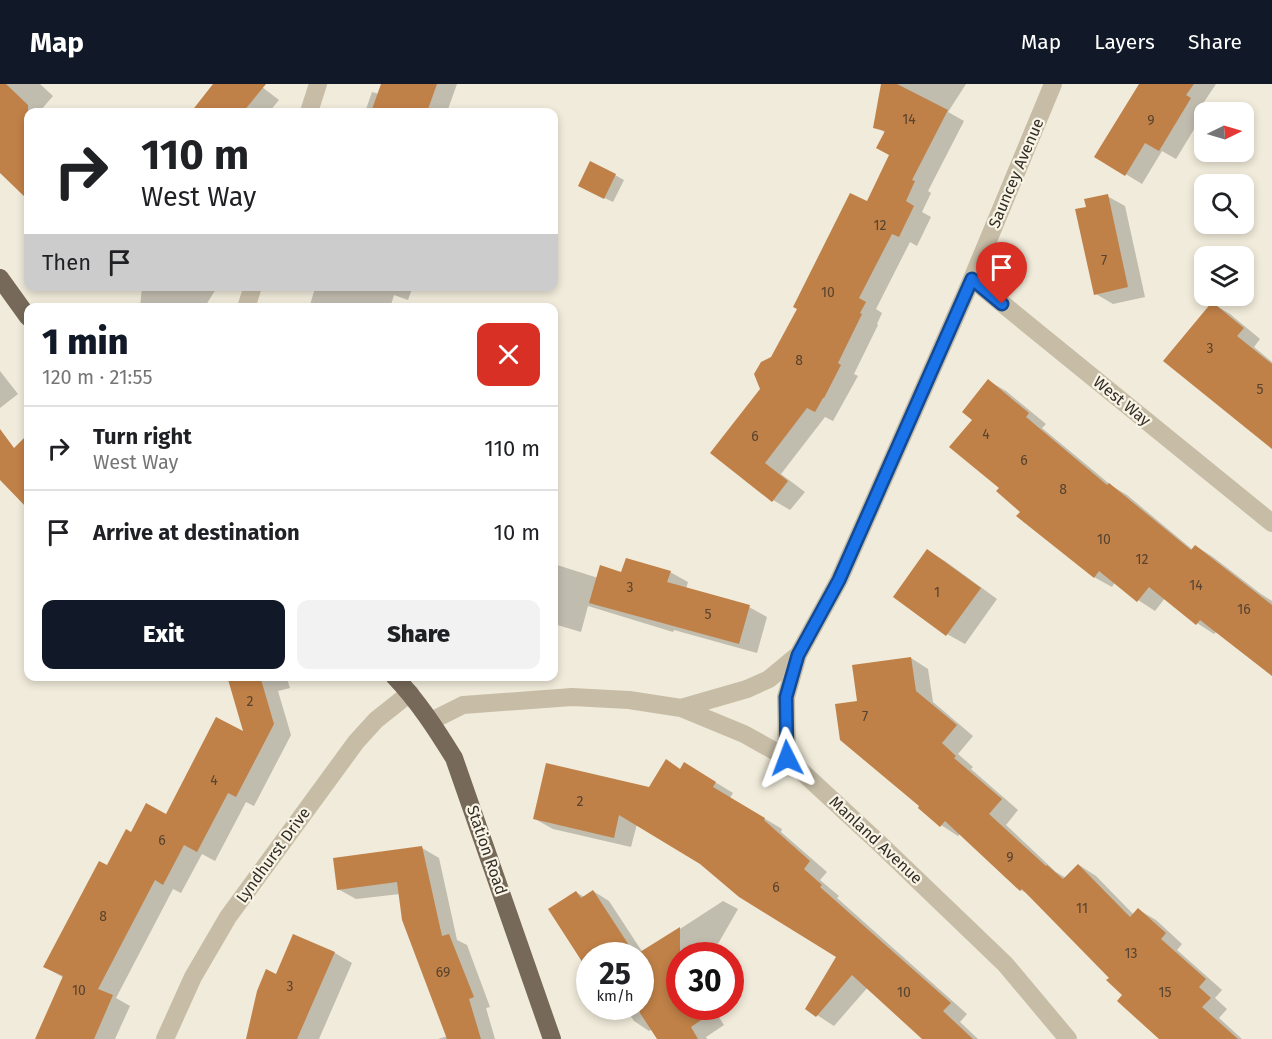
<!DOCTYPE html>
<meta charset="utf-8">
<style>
:root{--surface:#fff;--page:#f2f2f2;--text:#202124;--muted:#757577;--line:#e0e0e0;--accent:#111827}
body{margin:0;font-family:"Fira Sans",sans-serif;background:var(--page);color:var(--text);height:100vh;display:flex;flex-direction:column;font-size:22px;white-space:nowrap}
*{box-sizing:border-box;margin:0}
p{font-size:20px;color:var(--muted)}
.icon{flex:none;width:33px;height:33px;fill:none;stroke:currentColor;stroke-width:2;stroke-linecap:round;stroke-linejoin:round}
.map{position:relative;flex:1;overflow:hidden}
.panel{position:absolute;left:24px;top:219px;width:534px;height:378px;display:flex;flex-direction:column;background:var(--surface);border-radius:12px;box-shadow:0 3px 9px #0003}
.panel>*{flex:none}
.hud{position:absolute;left:24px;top:24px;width:534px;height:183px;border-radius:12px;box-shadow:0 3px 9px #0003;background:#fff;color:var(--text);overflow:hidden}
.needle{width:39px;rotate:85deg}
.controls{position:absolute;left:1194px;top:18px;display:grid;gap:12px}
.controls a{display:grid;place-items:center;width:60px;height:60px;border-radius:12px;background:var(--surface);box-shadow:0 3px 9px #0003;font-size:30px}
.speed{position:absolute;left:576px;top:858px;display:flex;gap:12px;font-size:30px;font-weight:700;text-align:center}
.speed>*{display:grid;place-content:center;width:78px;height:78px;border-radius:50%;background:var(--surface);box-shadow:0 3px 9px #0003;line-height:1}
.speed small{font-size:15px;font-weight:400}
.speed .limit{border:9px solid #d22;background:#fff;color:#111}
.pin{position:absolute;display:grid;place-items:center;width:51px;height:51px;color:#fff;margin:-62px -26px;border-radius:50% 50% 50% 0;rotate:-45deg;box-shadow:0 0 6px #0007}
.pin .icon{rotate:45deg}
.me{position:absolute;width:66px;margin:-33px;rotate:357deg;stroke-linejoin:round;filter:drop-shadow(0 0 4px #0008)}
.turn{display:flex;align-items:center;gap:21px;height:126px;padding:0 18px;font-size:27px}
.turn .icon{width:78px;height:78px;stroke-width:2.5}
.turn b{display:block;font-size:42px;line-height:51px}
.then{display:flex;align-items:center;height:57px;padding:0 18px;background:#0003;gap:12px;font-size:22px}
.round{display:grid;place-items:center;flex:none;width:63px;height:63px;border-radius:12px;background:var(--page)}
.overview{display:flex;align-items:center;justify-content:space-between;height:102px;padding:0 18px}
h1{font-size:36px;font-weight:800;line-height:45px;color:var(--accent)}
.action{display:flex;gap:12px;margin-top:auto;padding:12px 18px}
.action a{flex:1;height:69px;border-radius:12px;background:var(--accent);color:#fff;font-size:24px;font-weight:800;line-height:69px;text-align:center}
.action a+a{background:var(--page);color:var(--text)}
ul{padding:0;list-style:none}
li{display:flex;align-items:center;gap:18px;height:84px;padding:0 18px;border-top:2px solid var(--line)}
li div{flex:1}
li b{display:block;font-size:22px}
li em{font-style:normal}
header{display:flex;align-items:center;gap:36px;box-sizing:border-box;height:84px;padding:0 30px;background:var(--accent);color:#fff}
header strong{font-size:28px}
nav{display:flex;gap:33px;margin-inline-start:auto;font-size:21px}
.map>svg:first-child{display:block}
.shadow{fill:#0003}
.building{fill:#c08148}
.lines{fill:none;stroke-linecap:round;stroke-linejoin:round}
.minor{stroke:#c7bda7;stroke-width:18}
.major{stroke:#766959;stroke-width:18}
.route-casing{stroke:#114b97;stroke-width:15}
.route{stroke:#1a73e8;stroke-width:10}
.labels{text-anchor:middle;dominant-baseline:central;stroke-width:4.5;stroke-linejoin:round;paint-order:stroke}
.number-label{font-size:14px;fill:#57432f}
.street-label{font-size:16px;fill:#342e27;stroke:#f8f4e6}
</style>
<header>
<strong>Map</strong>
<nav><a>Map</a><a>Layers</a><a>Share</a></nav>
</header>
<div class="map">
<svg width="1272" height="955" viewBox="0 0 1272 955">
<rect width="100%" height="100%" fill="#f0ebda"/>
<path class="shadow" d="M0 0H40L53 12 40 27 41 28H28V114L2 89 0 78Z
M215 0H258L279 16 269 28H193Z
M382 0H457L447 28H365L372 8 379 10Z
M882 0H966L948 28 964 37 928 107 931 109 922 128 931 133 917 162 910 158 876 225 882 229 877 240 878 241 854 290 858 292 833 337 825 333 781 390 805 408 790 426 773 416 713 369 762 305 773 274 867 119 890 71 886 49 875 43Z
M1140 0H1216L1202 21 1207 24 1176 75 1162 67 1142 100 1096 72Z
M615 91 624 96 613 118 588 106Z
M1107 112 1125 122 1145 213 1113 220 1096 210 1088 124Z
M142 202H218L204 224H140Z
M313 202H413L408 216 394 211 390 224H309L315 204Z
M1212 219 1230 230 1260 255 1254 263 1272 278V363Z
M0 287 18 310 0 324Z
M989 297 1006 307 1046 340 1042 344 1112 402 1127 411 1193 466 1196 462 1213 473 1261 510 1272 517V590L1217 547 1214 550 1197 539 1165 514 1155 527 1138 516 1115 498 1112 503 1094 493 1022 427 1001 404 974 336Z
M28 352V422L0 393V380Z
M928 467 945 477 997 515 965 560 947 550Z
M554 480 598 494 622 489 670 488 688 498 686 505 749 523 767 533 757 569 674 546 673 548 588 522 581 548 554 540Z
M911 574 928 585 933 618 973 652 958 670 973 683 971 685 1018 726 1006 741 1056 788 1066 794 1079 781 1096 792 1134 831 1139 826 1156 836 1182 860 1177 866 1222 906 1215 914 1227 925 1219 934 1242 955H1161L1111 894 1031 812 1021 806 960 750 958 752 941 741 859 618Z
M228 592H286L290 604 278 607 291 651 254 722 246 718 215 777 202 770 181 809 173 805 116 914 130 922 115 955H37L64 894 45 883 108 783 132 750 167 732 245 650Z
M681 686 702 690 733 709 730 714 782 745 781 748 827 788 820 796 839 812 837 814 967 930 960 938 978 955H924L868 903 834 942 817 931 838 872 701 778 637 740 631 763 553 745 535 735 650 705Z
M422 764 439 774 457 856 467 861 490 923 486 924 495 955H438L448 952 400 810 356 815 338 805Z
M593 807 609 817 643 869 723 817 738 825 711 872H680V922L713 924 724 941 706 953 707 955H659L652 945 649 947 634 937 624 922H640V872H590L576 808 584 813Z
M294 852 335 869 352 879 319 955H247Z"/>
<path class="building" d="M0 0H6L28 21V116L0 89Z
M213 0H266L243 28H191Z
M381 0H437L427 28H371Z
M881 0H897L948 26 912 96 915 97 906 117 914 122 899 153 892 150 859 214 866 218 860 229 862 230 838 279 841 281 824 314H823L815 328 807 324 765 379 788 397 772 418 710 369 760 305 754 290 761 278 771 273 797 225 793 223 850 109 867 117 889 71 876 64 885 47 873 44Z
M1139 0H1194L1186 11 1191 14 1159 67 1145 59 1125 92 1094 73Z
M590 77 616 90 604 115 578 102Z
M1108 110 1128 203 1094 211 1075 125 1086 123 1084 115Z
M1212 218 1244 244 1237 252 1272 280V365L1163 277Z
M988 295 1029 329 1026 333 1107 401 1109 399 1191 466 1195 461 1272 521V592L1200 536 1196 541 1149 503 1137 518 1099 487 1094 494 1016 432 1020 428 996 407 999 404 949 363 972 336 962 328Z
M0 345 14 364 28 350V425L0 396Z
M927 465 981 504 946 552 893 513Z
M626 474 671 487 667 498 750 521 739 560 589 519 600 481 621 488Z
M911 573 916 607 957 641 942 659 956 672 954 674 1002 715 989 730 1046 782 1047 781 1063 795 1078 780 1130 833 1138 824 1166 849 1161 855 1206 895 1199 903 1211 914 1202 923 1238 955H1159L1117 917 1122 911 1106 896 1109 894 1022 805 1020 807 945 737 940 743 918 724 919 722 840 656 835 620 857 617 852 581Z
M227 592H260L274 640 236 713 228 709 197 768 184 761 163 801 155 796 98 905 113 911 94 955H35L63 892 43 883 99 777 107 781 126 745 131 748 146 719 166 730 216 633 243 647Z
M666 675 680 685 684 678 716 698 713 703 765 734 764 736 810 777 804 785 822 801 820 803 951 919 943 927 973 955H922L852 891 816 933 805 925 836 873 739 813 700 780 619 731 614 754 533 735 546 679 649 703Z
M422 762 442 852 449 850 474 913 469 915 481 955H447L402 836 397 798 337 806 333 774Z
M593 806 636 872H590V890L548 825 576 807 581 814Z
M680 843V922H722L691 943 698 955H657L640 929V868Z
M293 850 335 868 297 955H246L257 907 266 885 276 890Z"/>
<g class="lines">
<path class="minor" d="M309 28 318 0
M972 195 1272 439
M246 224 253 202
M681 624 747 605 769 595 798 571 839 496 972 195 1053 0
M431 637 463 621 572 613 629 616 681 624 744 650 787 674 880 760 1005 880 1068 955
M787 674 786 613 798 571
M165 955 193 893 228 833 356 658 376 636 410 609"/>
<path class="major" d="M0 194 28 233
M394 592C418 617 436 645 454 674L552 955"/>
</g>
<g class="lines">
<defs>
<path id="route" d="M787 674 786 613 798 571 839 496 972 195 1002 220"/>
</defs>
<use href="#route" class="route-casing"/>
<use href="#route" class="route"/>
</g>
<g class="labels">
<g class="number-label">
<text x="909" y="35">14</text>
<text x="1151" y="36">9</text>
<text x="880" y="141">12</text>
<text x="1104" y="176">7</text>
<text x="828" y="208">10</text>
<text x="1210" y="264">3</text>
<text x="799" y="276">8</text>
<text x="1260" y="305">5</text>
<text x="986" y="350">4</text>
<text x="755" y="352">6</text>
<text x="1024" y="376">6</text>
<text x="1063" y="405">8</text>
<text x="1104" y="455">10</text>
<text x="1142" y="475">12</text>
<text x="1196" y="501">14</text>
<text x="630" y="503">3</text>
<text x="937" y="508">1</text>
<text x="1244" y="525">16</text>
<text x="708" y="530">5</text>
<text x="250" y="617">2</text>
<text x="865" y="632">7</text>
<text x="214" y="696">4</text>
<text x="580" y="717">2</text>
<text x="162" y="756">6</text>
<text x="1010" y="773">9</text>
<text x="776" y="803">6</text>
<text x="1082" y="824">11</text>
<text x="103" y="832">8</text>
<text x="1131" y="869">13</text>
<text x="443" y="888">69</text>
<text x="290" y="902">3</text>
<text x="79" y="906">10</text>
<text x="904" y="908">10</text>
<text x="1165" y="908">15</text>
</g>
<g class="street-label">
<text transform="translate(1016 89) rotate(-67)">Sauncey Avenue</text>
<text transform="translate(1122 317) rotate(39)">West Way</text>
<text transform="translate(876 756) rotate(43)">Manland Avenue</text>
<text transform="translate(487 766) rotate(71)">Station Road</text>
<text transform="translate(273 771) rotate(-54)">Lyndhurst Drive</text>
</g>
</g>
</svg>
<div class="controls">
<a><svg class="needle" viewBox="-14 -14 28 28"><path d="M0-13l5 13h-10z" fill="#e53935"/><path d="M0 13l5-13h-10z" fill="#757577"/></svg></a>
<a><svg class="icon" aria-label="search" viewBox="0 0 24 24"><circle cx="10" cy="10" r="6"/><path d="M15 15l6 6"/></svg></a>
<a><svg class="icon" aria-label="layers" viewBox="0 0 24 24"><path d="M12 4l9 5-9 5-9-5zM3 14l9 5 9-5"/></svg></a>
</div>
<div class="speed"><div>25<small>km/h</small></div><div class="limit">30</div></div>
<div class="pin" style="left:1002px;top:220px;background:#d93025"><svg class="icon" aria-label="arrive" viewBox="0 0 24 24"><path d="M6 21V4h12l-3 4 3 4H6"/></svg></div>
<svg class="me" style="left:787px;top:674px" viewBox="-20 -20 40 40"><path d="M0-17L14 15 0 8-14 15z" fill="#1a73e8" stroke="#fff" stroke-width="4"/></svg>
<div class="hud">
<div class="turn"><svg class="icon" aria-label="right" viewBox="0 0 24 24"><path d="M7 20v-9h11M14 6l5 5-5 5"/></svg><div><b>110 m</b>West Way</div></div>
<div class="then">Then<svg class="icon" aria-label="arrive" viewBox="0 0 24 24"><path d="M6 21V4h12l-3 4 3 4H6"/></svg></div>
</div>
<section class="panel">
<div class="overview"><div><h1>1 min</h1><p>120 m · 21:55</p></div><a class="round" style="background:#d93025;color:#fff"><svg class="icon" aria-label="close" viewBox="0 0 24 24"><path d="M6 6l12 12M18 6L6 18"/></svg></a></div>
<ul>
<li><svg class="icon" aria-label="right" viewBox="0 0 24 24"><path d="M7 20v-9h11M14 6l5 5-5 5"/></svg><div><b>Turn right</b><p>West Way</p></div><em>110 m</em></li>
<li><svg class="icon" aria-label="arrive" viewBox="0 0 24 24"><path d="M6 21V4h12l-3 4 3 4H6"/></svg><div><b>Arrive at destination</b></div><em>10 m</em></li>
</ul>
<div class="action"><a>Exit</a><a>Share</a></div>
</section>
</div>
